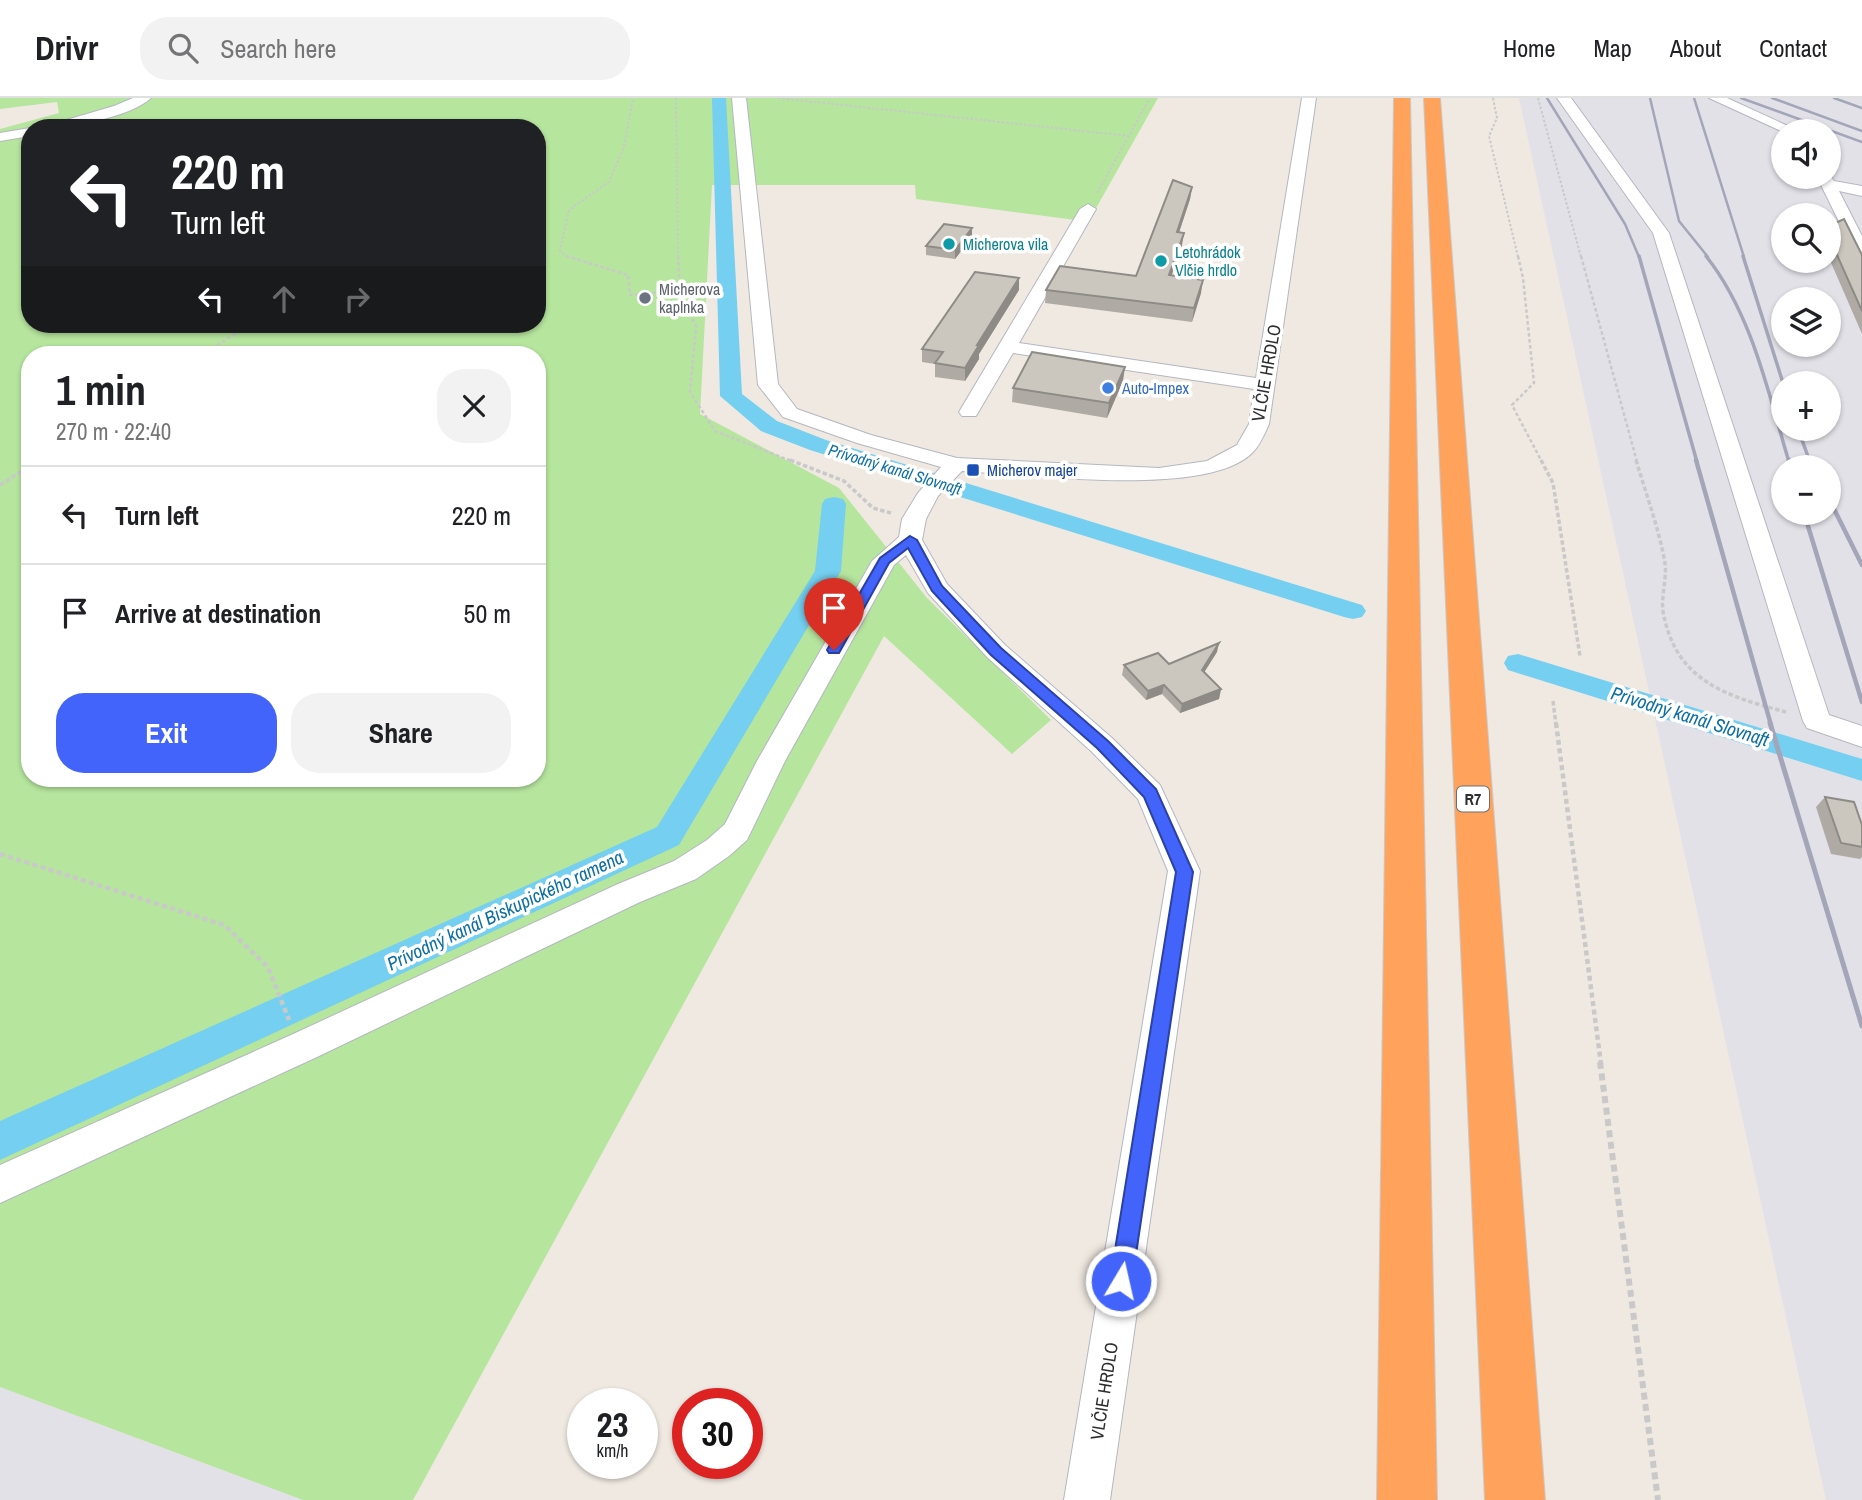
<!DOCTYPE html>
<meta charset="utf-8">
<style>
:root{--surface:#fff;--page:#f2f2f2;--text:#202124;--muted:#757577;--line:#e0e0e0;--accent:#4264fb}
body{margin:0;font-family:"Archivo Narrow",sans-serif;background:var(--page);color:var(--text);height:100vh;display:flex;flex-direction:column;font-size:26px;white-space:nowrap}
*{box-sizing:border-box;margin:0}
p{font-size:23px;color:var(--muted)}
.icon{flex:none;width:38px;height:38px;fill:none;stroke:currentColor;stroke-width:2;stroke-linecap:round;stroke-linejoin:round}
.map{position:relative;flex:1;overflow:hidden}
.side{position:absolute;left:21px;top:248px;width:525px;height:441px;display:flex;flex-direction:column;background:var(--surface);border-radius:28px;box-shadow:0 2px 5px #0004}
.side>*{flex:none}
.guide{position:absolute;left:21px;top:21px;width:525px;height:214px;border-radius:28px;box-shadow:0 2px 5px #0004;background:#202124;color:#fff;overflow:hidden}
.controls{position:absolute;left:1771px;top:21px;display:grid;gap:14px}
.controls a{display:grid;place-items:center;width:70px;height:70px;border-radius:50%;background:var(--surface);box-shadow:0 2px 5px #0004;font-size:35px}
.speed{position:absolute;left:567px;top:1290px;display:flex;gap:14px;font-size:35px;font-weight:700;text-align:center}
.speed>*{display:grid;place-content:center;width:91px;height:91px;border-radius:50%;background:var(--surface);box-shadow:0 2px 5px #0004;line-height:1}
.speed small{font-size:18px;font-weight:400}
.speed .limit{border:10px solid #d22;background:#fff;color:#111}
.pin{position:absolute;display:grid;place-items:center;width:60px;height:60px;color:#fff;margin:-72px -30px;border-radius:50% 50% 50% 0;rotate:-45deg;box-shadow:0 0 7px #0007}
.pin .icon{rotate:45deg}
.me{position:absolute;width:77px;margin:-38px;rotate:9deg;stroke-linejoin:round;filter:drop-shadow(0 0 5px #0008)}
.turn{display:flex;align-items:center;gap:24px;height:147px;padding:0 35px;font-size:32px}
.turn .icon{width:91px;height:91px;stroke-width:2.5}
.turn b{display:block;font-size:49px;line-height:60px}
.lanes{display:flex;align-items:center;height:66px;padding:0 35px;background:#0003;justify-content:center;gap:35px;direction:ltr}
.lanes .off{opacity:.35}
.round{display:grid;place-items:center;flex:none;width:74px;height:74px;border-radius:28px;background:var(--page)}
.head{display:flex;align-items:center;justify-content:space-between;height:119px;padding:0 35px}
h1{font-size:42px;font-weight:800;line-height:52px}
.primary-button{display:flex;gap:14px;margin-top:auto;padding:14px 35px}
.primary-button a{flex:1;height:80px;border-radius:28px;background:var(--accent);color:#fff;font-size:28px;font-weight:800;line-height:80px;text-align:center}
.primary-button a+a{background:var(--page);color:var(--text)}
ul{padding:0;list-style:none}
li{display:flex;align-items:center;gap:21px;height:98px;padding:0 35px;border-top:2px solid var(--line)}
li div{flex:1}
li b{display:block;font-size:26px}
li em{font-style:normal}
header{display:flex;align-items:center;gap:42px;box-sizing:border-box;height:98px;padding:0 35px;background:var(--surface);border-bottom:2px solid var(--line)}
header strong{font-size:33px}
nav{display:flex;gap:38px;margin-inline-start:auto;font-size:24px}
.search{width:490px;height:63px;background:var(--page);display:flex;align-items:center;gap:18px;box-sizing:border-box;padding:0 24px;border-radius:28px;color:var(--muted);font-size:26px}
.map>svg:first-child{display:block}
.industrial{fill:#e3e1e8;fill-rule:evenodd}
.green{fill:#b6e59e;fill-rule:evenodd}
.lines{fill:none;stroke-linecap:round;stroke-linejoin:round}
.canal{fill:#75cff0;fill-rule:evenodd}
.minor-casing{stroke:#b4b7c1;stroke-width:2}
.highway-casing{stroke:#c9c9c9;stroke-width:2}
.path-far4{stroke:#c9c9c9;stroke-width:2;stroke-dasharray:2.5 2;stroke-linecap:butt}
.path-far3{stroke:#c9c9c9;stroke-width:2.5;stroke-dasharray:3.5 2.5;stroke-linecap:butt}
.path-far2{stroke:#c9c9c9;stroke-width:3.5;stroke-dasharray:4.5 2.5;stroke-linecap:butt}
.path-far1{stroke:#c9c9c9;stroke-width:4.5;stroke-dasharray:5 3.5;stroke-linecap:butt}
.path{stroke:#c9c9c9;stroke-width:6;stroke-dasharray:7 4.5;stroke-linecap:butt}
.minor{fill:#fff;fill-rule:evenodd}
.highway{fill:#ffa35c;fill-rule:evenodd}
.rail-far3{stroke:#a3a6b8;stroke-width:2.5}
.rail-far2{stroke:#a3a6b8;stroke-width:3.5}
.rail-far1{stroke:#a3a6b8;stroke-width:4.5}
.rail{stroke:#a3a6b8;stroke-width:5}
.wall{fill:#afaba4}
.shaded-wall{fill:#8e8b86}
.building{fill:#cbc7bf;stroke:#8e8b86;stroke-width:2}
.route{fill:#4264fb;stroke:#2b41a3;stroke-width:2}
.culture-dot{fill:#0f9aa8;stroke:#fff;stroke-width:2.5}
.worship-dot{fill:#6b7280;stroke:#fff;stroke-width:2.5}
.shop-dot{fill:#3f7fe0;stroke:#fff;stroke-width:2.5}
.transit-dot{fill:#1a4fb4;stroke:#fff;stroke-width:2.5}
.labels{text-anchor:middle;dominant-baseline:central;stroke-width:7;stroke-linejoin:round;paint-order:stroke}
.far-culture-label{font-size:16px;fill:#0d838f;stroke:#fff;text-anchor:start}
.far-worship-label{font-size:16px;fill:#5b616d;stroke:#fff;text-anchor:start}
.far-shop-label{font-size:16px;fill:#366cbe;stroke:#fff;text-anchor:start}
.far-water-label{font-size:16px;font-style:italic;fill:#0d6fa3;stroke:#fff}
.far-transit-label{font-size:16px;fill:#164399;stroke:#fff;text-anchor:start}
.shield{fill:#fff;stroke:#6d6d6d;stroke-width:2}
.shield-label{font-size:16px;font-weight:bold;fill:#2e2e2e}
.street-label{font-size:18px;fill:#2e2e2e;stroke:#fff}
.water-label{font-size:19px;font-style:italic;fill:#0d6fa3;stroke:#fff}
</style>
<header>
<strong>Drivr</strong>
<div class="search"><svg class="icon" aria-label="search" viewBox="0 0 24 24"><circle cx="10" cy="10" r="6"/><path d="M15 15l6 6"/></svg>Search here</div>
<nav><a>Home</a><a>Map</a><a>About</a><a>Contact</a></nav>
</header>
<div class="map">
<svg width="1862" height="1402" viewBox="0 0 1862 1402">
<rect width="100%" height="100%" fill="#efe9e1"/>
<path class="industrial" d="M1519 0H1862V1402H1826ZM1783 33H1829V79H1783ZM1783 117H1829V163H1783ZM1783 201H1829V247H1783ZM1783 285H1829V331H1783ZM1783 369H1829V415H1783Z
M0 1289 303 1402H0Z"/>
<path class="green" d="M0 0H1158L1095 112 1076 122 916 101 915 87H712L700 316 839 390 927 500 1051 622 1012 656 884 538 413 1402H303L0 1289V31L59 15 57 4 0 11ZM30 30H537V226H30ZM30 257H537V681H30Z"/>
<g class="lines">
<path class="canal" d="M712 0H726L742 296 777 323 826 342 1362 507 1366 513 1362 519 1353 521 1344 519 810 352 761 333 720 298Z
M834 399 843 401 846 406 841 473 679 747 0 1062V1023L657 729 815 473 822 406 825 401Z
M1518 556 1862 661V683L1508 572 1504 565 1508 558Z"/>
<defs>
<path id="minor" d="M133 0H151C129 20 68 30 39 30L114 8Z
M732 0H746L778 286 797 311 871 337 957 360 1159 370 1207 363 1237 347 1249 326 1254 291 1013 255 976 318H962L959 314 1080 111 1088 106 1096 111 1019 245 1256 280 1302 0H1316L1269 326C1265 335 1260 347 1253 354 1209 401 1025 376 962 373L938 398 926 421 922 442 947 486 1005 547 1112 640 1160 687 1200 773 1110 1402H1064L1168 773 1138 701 1092 654 987 559 928 495 906 457 894 467 785 663 747 742 729 758 696 781 640 804 317 959 0 1105V1067L291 937 618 786 674 763 707 742 725 726 757 663 872 463 899 439 902 421 918 395 941 369 857 345 783 319 758 287Z
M1557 0H1571L1669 135 1829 617 1862 628V649L1807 630 1803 623 1653 135Z
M1709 0H1727L1799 33 1783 34Z
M30 30V38L0 43V35Z
M1829 76 1834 83 1862 88V98L1839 93 1862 138V159L1854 154 1817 79H1829Z"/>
<path id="highway" d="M1394 0H1410L1437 1402H1377Z
M1424 0H1440L1545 1402H1485Z"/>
</defs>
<use href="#minor" class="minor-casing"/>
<use href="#highway" class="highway-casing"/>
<path class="path-far4" d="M676 0 678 159
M778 0 1129 38
M1493 0 1497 20 1489 38 1518 159
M1538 0 1581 159
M1097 95 1150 0
M568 159 560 153 569 112 609 84 624 49 633 0"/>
<path class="path-far3" d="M566 158 628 177 630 197 679 193
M678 158 680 198 696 228 690 294 715 333 794 364
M1518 158 1523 180 1534 285 1512 307 1542 364
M1581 158 1637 364
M202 257 250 226"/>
<path class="path-far2" d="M790 362 844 383 873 410 891 415
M1541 362 1553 385 1580 558
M1636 362C1646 396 1659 431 1665 465 1667 481 1661 497 1663 513 1675 583 1726 598 1786 614
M0 387 30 368
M1553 603 1556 627"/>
<path class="path-far1" d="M1556 625 1601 966
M0 756 224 827 268 869 289 922"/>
<path class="path" d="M1600 964 1658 1402"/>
<use href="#minor" class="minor"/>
<use href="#highway" class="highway"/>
<path class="rail-far3" d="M1547 0 1625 126 1639 159
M1650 0 1679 123 1708 159
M1694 0 1744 159
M1741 0 1862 44
M1772 0 1862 33
M1834 0 1862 10"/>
<path class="rail-far2" d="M1639 158 1697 364
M1706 158C1752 216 1768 294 1789 364
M1743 158 1783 285
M1798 331 1810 364"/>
<path class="rail-far1" d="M1696 362 1771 627
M1789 362 1791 369
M1809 362 1812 369
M1829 401 1862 467
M1804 415 1862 604"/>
<path class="rail" d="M1770 625 1862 928"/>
</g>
<path class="wall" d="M1192 89 1190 101 1179 134 1182 147 1171 178 1201 195 1192 224 1045 205 1046 192 1136 178Z
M1829 128 1862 157V236L1829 160Z
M972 139 955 161 926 157V148Z
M1019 192 979 256V261L965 283 935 279V266L922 264V251Z
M1123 283 1107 320 1012 304 1013 290Z
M1217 554 1204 574 1221 591 1219 601 1180 615 1162 596 1146 602 1122 577 1124 567 1169 566Z
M1825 699 1862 727V759L1860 761 1831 756 1816 709Z"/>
<path class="shaded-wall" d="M1192 89 1190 101 1175 147 1177 134Z
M972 130V139L955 161V152Z
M1184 135 1182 147 1167 191 1169 177Z
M1019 180V192L979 256V261L965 283V270L977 247Z
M1203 182 1201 195 1192 224 1194 210Z
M1125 269 1123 283 1107 320 1109 305Z
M1219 545 1217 554 1200 581 1202 572Z
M1164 587 1162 596 1146 602 1148 593Z
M1221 591 1219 601 1180 615 1182 606Z"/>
<path class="building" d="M1173 82 1192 89 1177 134 1184 135 1169 177 1203 182 1194 210 1046 192 1060 168 1136 178Z
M1844 121 1862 157V213L1829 139V128Z
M944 126 972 130 955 152 926 148Z
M975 174 1019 180 977 247H979L965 270 935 265 943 254 922 251Z
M1032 254 1125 269 1109 305 1013 290Z
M1219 545 1202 572 1221 591 1182 606 1164 587 1148 593 1124 567 1158 555 1169 566Z
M1825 699 1854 704 1862 727V749L1841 745Z"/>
<path class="route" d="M910 438 917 442 942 488 1001 550 1108 643 1156 691 1193 774 1132 1183 1129 1191 1121 1194 1113 1191 1110 1183 1176 774 1144 699 1097 650 991 557 932 493 908 450 889 465 839 555H829L827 552 880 460Z"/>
<g class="culture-dot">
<circle cx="949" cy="146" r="7"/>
<circle cx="1161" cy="163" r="7"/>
</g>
<circle class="worship-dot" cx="645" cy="200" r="7"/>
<circle class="shop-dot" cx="1108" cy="290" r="7"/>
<rect class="transit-dot" x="966" y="365" width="14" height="14" rx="3.5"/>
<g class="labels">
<g class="far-culture-label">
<text x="963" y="146">Micherova vila</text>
<text x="1175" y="154">Letohrádok<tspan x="1175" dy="18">Vlčie hrdlo</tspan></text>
</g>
<g class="far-worship-label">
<text x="659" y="191">Micherova<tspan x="659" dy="18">kaplnka</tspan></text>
</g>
<g class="far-shop-label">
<text x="1122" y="290">Auto-Impex</text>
</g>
<g class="far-water-label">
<text transform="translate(895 371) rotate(17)">Prívodný kanál Slovnaft</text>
</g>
<g class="far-transit-label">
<text x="987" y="372">Micherov majer</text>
</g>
<rect class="shield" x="1457" y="688.5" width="32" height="25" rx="5"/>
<g class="shield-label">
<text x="1473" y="701">R7</text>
</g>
<g class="street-label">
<text transform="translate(1266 275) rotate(-80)">VLČIE HRDLO</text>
<text transform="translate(1104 1293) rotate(-81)">VLČIE HRDLO</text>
</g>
<g class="water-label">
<text transform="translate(1690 618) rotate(17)">Prívodný kanál Slovnaft</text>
<text transform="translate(505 812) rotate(-25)">Prívodný kanál Biskupického ramena</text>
</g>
</g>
</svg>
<div class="controls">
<a><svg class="icon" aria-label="sound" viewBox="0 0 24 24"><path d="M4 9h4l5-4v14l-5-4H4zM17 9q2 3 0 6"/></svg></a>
<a><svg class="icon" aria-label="search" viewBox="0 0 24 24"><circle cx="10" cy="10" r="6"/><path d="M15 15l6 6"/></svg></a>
<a><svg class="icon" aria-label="layers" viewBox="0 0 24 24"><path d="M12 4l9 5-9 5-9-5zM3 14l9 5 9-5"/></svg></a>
<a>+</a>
<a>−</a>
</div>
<div class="speed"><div>23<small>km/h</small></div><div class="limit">30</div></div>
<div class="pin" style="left:834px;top:552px;background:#d93025"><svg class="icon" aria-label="arrive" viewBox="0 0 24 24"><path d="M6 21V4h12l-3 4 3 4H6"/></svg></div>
<svg class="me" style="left:1121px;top:1183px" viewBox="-20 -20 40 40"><circle r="17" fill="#4264fb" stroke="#fff" stroke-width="3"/><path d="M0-11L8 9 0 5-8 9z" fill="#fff"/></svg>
<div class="guide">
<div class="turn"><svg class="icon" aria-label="left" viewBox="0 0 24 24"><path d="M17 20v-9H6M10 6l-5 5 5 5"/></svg><div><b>220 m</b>Turn left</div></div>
<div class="lanes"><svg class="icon" aria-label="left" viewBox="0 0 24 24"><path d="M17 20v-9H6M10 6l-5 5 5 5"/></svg><svg class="icon off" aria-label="ahead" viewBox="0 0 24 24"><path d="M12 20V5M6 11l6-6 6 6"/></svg><svg class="icon off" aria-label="right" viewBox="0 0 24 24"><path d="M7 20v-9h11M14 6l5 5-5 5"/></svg></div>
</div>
<section class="side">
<div class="head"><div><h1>1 min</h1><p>270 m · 22:40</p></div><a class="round"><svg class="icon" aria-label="close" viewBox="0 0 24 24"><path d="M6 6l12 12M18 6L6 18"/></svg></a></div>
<ul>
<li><svg class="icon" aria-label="left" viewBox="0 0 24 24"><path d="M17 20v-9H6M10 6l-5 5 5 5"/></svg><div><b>Turn left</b></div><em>220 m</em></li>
<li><svg class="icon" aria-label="arrive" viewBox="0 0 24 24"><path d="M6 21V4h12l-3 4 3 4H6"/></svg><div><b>Arrive at destination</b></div><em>50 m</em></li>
</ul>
<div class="primary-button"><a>Exit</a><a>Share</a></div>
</section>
</div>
